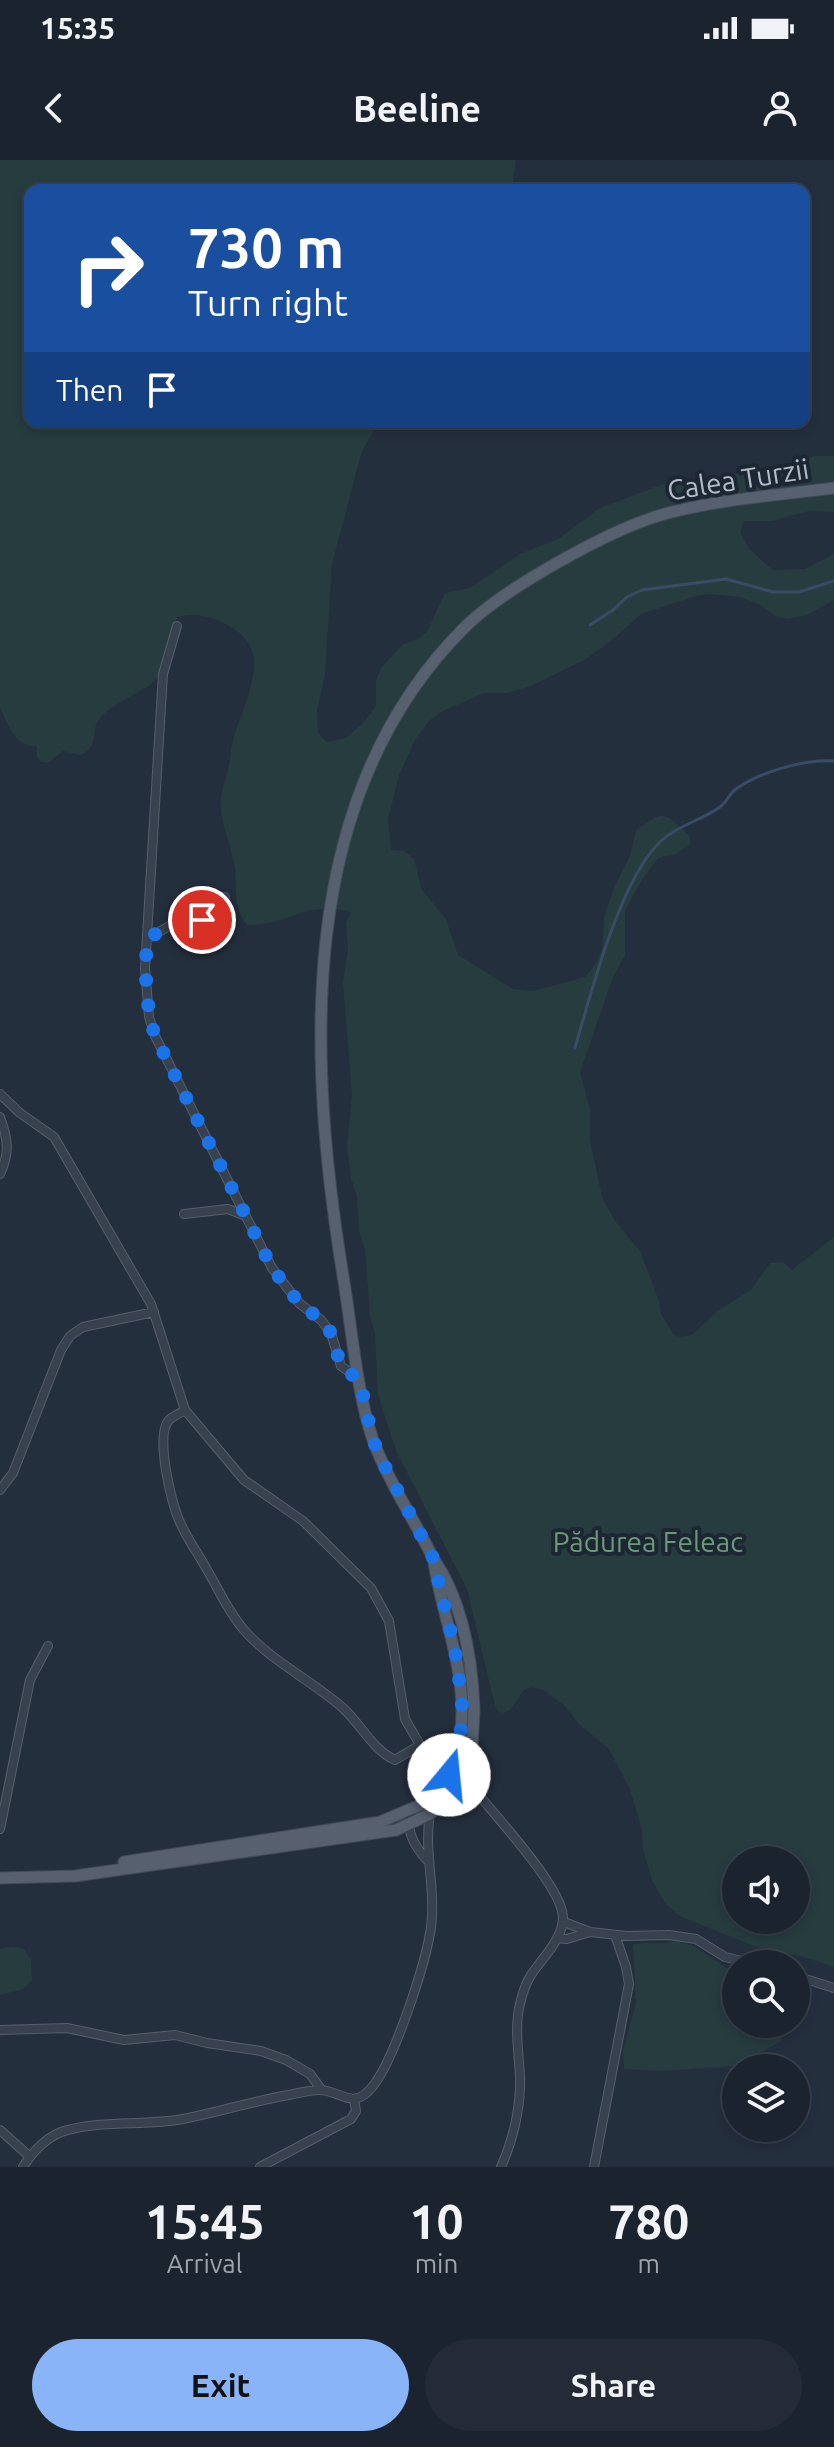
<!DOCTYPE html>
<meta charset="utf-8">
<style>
:root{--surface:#1b232e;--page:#242b36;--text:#f1f3f6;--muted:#a0a4aa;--line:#39404a;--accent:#8ab4f8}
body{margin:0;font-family:Ubuntu,sans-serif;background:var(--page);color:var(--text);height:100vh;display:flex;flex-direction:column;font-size:30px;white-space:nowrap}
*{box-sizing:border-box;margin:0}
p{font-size:26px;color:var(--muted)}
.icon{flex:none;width:44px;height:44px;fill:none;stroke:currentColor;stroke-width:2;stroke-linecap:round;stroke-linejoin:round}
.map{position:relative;height:2007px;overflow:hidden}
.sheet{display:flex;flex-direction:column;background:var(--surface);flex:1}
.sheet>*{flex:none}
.top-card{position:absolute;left:24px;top:24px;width:786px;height:244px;border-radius:16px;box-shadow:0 4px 12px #0003,0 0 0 2px var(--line);background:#1a4fa0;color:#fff;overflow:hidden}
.buttons{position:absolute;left:722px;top:1686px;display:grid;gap:16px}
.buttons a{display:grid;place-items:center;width:88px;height:88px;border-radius:50%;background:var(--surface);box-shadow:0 4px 12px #0003,0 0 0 2px var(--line);font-size:40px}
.pin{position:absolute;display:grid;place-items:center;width:68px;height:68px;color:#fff;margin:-34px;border:4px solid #fff;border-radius:50%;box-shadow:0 2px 8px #0007}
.me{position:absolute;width:88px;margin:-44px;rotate:17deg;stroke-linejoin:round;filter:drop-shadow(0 0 6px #0008)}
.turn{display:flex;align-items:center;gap:28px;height:168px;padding:0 32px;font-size:36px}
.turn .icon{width:104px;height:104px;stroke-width:2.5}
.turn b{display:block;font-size:56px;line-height:68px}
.then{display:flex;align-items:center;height:76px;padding:0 32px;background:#0003;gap:16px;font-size:30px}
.eta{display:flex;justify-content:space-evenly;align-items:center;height:136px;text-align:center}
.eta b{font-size:48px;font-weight:700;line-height:56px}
.cta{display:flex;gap:16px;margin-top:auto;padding:16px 32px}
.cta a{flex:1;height:92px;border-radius:48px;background:var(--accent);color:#111;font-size:32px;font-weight:700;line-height:92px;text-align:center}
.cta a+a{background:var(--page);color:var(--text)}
.status{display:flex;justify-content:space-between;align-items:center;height:56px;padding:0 40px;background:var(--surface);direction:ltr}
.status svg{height:22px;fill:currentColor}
header{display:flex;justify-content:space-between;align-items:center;height:104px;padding:0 32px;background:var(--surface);font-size:36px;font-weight:700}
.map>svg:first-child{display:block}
.green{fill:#263c3f;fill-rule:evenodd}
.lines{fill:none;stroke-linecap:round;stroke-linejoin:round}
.stream{stroke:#394c67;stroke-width:3}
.minor-casing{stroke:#565f6c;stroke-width:10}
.major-casing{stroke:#414a57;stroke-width:13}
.minor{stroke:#38414e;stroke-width:8}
.major{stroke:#56606e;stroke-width:11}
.route{stroke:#1a73e8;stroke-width:14;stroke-dasharray:0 25.2}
.labels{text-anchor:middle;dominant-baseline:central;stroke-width:8;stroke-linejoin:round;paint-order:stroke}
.street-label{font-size:28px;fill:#b4bcc9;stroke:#1d2633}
.park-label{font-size:28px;fill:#6b9a76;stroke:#1d2633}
</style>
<div class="status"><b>15:35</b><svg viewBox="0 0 49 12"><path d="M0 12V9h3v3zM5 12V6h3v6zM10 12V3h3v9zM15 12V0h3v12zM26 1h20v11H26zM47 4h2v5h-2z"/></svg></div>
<header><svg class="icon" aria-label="back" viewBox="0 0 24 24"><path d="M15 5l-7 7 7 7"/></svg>Beeline<svg class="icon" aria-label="person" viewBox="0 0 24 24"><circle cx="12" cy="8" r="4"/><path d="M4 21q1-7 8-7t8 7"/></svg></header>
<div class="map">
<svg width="834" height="2007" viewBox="0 0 834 2007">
<rect width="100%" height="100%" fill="#242f3e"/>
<path class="green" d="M0 0H516L512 30H30V262H379L362 291 332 404 325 514 317 551 318 573 326 582 346 578 365 561 376 546V520L381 508 403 484 416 480 427 472 445 433 470 428 520 394 558 379 600 348 661 325 769 308 814 296H834V352L809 351 772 361H744L740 372 749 389 773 410 805 409 834 394V440L807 455 788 459 775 456 760 445 740 437 709 434 696 436 641 454 612 480 584 500 533 525 508 533H483L441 552 429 561 416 578 399 615 388 659 391 690 404 691 414 699 422 730 446 759 458 795 513 829 533 831 585 817 597 802 602 789 604 757 615 726 630 696 636 670C658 656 661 648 681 668 688 674 691 674 690 684L676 694 658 698 643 718 628 745 625 751V795L613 817 580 912 590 949V980L602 1037 615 1061 640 1091 659 1141 661 1154 674 1175 680 1177 692 1175 717 1151 751 1130 770 1103 783 1102 792 1110 834 1077V1807L805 1797 756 1787 680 1756 665 1743 652 1720 643 1689 642 1669 630 1630 609 1589 579 1564 564 1545 543 1530 531 1527 524 1530 510 1550 504 1553 498 1551 495 1546 467 1429 396 1291 378 1235 375 1174 370 1156 365 1089 359 1071 357 1037 351 1018 347 987 352 935 343 822 348 789 346 763 351 752C304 739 290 766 247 765 233 748 237 729 235 708 232 685 220 665 221 642 221 628 228 614 230 601 231 593 231 585 234 577 241 553 255 526 254 500 253 469 204 448 178 457 166 475 171 499 158 517 148 531 114 541 101 557 89 570 101 585 81 595L63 591 48 603 41 602 37 597V586C14 587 9 565 0 548ZM736 1700H796V1760H736Z
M677 1781 695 1787 736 1814V1864H777L783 1875 780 1882 736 1906 660 1911 624 1909 623 1891 636 1843 633 1785C643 1781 662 1785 677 1781Z
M12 1787 24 1789 31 1800 32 1820 23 1829 0 1835V1789Z"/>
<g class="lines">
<path class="stream" d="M590 465 613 450 627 437 642 430 726 419 773 432H799L834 421
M575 888C591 833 620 718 662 680 680 664 701 661 720 647 727 642 729 634 736 629 760 612 804 599 834 601"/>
<defs>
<path id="minor" d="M177 466 163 514 145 808 149 857 155 876 272 1108 299 1143 321 1160 331 1173 341 1206 360 1220
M147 779 176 762 209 758 225 737
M0 934 20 953 54 977 151 1144 185 1250 244 1320 303 1361 371 1428 389 1461 405 1559 420 1585 445 1597 449 1605
M0 957C8 979 10 993 0 1014
M184 1054 228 1049 246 1056
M185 1250C181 1253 173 1256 169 1260 155 1275 171 1342 179 1360 186 1377 197 1392 206 1408 218 1428 228 1452 244 1470 272 1502 313 1521 344 1549 362 1566 373 1590 395 1600L420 1585
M0 1330 13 1313 61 1190 70 1176 83 1167 154 1152
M468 1622C491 1651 554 1718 562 1751 568 1774 543 1797 531 1815 526 1823 522 1835 520 1844 514 1867 519 1894 520 1917 521 1947 513 1980 501 2007
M412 1650C404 1669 414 1686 427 1700
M0 1669 30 1520 48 1486
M564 1762 590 1772 627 1776 669 1775 696 1779 725 1797 754 1804
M557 1778 567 1779 590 1772
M796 1816 834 1828
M0 1870 67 1868 124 1880 175 1875 207 1883 261 1891 286 1900 310 1914 321 1929
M0 1970 29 1996
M23 2007C33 1991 49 1974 68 1970 105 1960 146 1966 183 1959 219 1952 253 1941 289 1935 299 1933 310 1930 319 1930 341 1930 353 1952 373 1926 395 1898 431 1791 432 1756 434 1721 424 1689 430 1654
M260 2007 351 1959 356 1951 354 1939
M594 2007 629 1824 626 1807 615 1775"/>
<path id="major" d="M434 1403C443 1459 467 1512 461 1569 460 1585 452 1596 448 1610L454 1621 468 1622 475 1612 474 1604 465 1597 454 1598
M474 1604C470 1585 474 1567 474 1548 472 1498 462 1440 433 1398 414 1359 388 1321 373 1280 357 1234 352 1171 344 1122 308 903 293 640 463 469 502 429 614 367 668 353 722 339 779 335 834 328
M124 1702 380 1662 420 1645 430 1637 448 1610
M0 1718 75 1716 396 1670 430 1654 464 1623"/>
</defs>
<use href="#minor" class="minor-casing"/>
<use href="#major" class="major-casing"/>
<use href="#minor" class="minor"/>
<use href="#major" class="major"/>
</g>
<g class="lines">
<path class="route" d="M202 760 176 762 147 779C145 812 145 844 155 876L272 1108 299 1143 321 1160 331 1173 341 1206 360 1221 372 1277 380 1297 433 1398 455 1490 462 1541 461 1569 449 1615"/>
</g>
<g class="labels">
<g class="street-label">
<text transform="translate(738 319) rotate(-9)">Calea Turzii</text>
</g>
<g class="park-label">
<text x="648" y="1381">Pădurea Feleac</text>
</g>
</g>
</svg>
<div class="buttons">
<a><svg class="icon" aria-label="sound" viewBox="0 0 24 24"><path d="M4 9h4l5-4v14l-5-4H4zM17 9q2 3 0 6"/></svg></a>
<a><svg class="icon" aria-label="search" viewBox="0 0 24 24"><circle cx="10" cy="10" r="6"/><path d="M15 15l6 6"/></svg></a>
<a><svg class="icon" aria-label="layers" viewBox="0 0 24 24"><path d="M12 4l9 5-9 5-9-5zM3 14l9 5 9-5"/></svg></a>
</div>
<div class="pin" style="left:202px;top:760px;background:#d93025"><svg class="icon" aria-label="arrive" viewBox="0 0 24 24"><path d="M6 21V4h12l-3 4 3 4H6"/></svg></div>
<svg class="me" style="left:449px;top:1615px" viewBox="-20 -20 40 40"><circle r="19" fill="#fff"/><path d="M0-13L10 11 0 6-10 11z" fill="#1a73e8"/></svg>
<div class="top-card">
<div class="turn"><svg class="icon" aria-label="right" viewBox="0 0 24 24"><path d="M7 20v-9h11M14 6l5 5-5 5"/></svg><div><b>730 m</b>Turn right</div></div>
<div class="then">Then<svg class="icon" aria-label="arrive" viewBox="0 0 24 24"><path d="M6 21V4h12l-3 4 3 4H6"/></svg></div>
</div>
</div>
<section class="sheet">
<div class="eta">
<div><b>15:45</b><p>Arrival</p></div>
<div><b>10</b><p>min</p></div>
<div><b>780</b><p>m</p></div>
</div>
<div class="cta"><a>Exit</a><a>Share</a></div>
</section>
